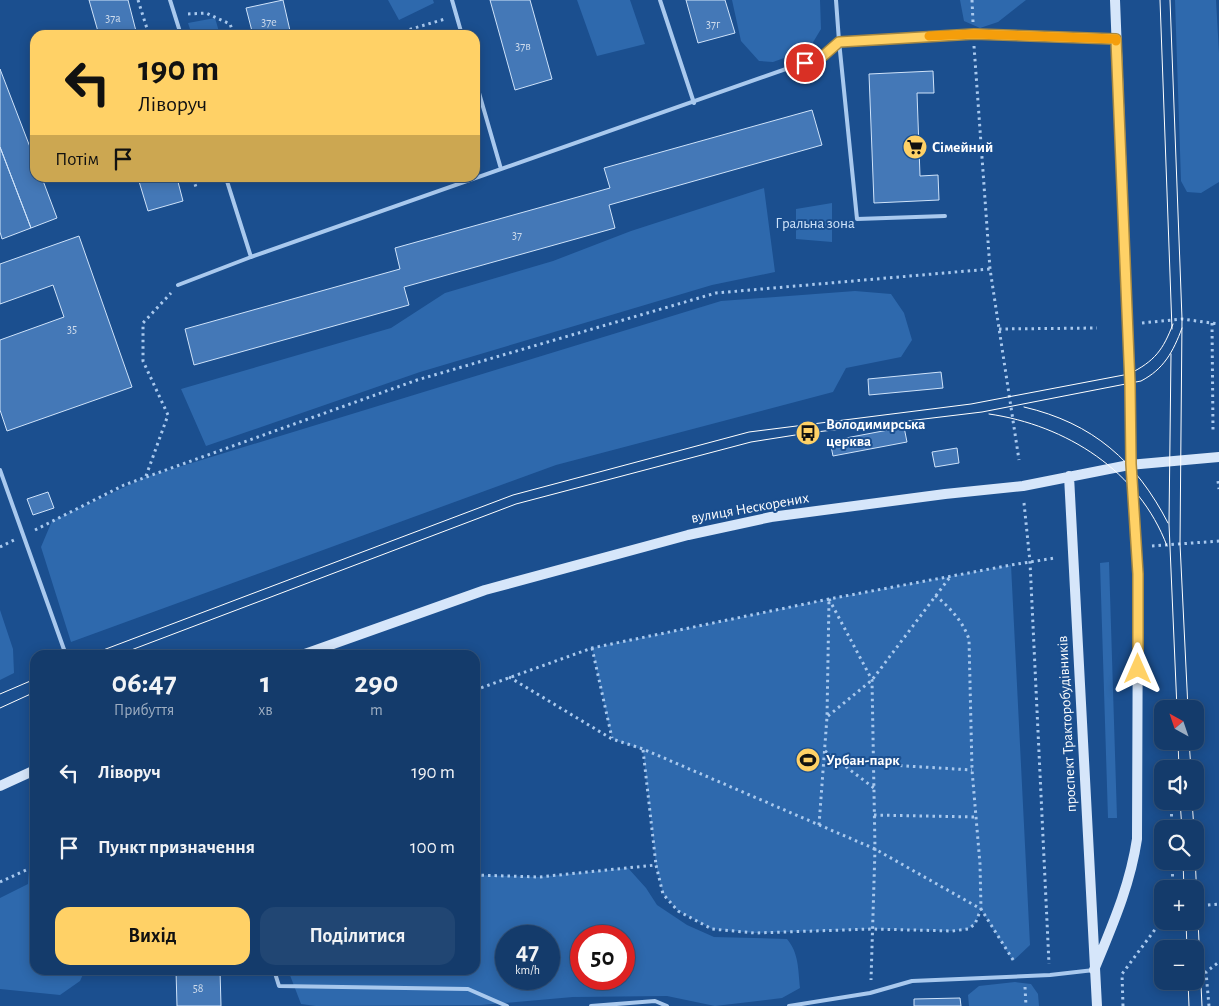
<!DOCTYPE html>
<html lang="uk">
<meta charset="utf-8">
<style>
:root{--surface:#143b6b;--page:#214673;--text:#f1f3f6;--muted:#9dadc1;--line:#33557e;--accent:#ffd166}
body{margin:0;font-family:"Alegreya Sans",sans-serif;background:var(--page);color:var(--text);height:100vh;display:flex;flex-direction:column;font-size:19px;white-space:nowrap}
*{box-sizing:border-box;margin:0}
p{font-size:16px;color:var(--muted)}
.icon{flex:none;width:28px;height:28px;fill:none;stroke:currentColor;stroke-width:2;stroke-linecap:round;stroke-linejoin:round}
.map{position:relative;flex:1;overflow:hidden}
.side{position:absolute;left:30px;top:650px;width:450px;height:325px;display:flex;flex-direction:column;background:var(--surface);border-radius:15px;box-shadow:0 2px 12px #0003,0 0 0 1px var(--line)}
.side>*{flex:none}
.banner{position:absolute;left:30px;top:30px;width:450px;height:152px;border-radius:15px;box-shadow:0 2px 12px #0003,0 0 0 1px var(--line);background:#ffd166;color:#111;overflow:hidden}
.needle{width:32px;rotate:320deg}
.tools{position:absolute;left:1154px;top:700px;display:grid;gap:10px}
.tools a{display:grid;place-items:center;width:50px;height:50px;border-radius:10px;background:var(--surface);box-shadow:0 2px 12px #0003,0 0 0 1px var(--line);font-size:25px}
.speed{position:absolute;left:495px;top:925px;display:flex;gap:10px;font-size:25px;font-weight:700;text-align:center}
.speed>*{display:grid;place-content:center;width:65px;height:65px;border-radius:50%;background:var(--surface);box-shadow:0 2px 12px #0003,0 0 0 1px var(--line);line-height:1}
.speed small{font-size:12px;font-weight:400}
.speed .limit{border:8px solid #d22;background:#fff;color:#111}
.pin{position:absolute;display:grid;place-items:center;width:42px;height:42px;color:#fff;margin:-21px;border:2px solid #fff;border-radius:50%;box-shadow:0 1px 5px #0007}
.me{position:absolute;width:55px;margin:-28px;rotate:0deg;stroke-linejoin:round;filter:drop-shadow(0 0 4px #0008)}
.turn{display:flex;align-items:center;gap:18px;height:105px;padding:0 25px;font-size:22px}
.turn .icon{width:65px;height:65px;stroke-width:2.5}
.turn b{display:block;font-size:35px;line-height:42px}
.then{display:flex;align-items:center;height:48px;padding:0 25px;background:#0003;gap:10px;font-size:19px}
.eta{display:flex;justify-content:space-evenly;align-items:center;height:85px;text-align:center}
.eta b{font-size:30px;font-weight:600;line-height:35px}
.button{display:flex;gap:10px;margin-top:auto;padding:10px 25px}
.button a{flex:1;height:58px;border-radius:15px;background:var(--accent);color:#111;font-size:20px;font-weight:600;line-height:58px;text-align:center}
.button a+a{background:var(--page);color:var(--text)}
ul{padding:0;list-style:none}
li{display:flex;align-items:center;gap:15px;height:75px;padding:0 25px}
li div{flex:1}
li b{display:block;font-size:19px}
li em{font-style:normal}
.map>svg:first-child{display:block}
.green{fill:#2e69ad;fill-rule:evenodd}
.building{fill:#4478b7;stroke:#cfe3fa}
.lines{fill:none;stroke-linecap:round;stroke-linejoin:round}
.path{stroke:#a9c9ee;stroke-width:3;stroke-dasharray:2.5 4;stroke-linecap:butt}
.lane{stroke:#a9c9ee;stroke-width:4}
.secondary{stroke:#d6e6fa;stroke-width:10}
.tram{stroke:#fff;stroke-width:1}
.route-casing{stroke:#a68842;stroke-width:12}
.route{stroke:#ffd166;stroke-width:9}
.slow{stroke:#f59e0b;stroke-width:9}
.labels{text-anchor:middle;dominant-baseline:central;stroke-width:4;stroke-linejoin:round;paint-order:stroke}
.number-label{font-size:12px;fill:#d0dded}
.poi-label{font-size:15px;font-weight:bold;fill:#fff;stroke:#1b4f8f;text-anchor:start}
.park-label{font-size:15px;fill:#cfe3fa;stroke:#1b4f8f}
.street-label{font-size:15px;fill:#fff;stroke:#1b4f8f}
</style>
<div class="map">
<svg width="1219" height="1006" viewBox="0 0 1219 1006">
<rect width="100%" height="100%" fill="#1b4f8f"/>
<path class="green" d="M388 0H433L434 3 399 20Z
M577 0H630L645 44 597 56Z
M732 0H820L821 29 809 49 773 62 759 61 741 41Z
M960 0H1026L998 22 980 28 964 21Z
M1175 0H1216L1219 53V182L1201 193 1187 192 1181 181Z
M215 18 220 35H192L188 23Z
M764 188 775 272 712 285 420 372 206 446 181 389 391 328 445 293 553 261 631 231Z
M832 203V242L796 239V209Z
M855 291 891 294 904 313 912 340 901 357 846 368 833 392 556 465 71 642 41 547 52 521 146 477 721 301Z
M1109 562 1117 818H1108L1100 563Z
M1011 565 1030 945 1013 961 981 910 975 924 968 929 952 931 872 929 755 933 712 929 678 911 663 894 656 865 643 750 612 739 592 648 829 599Z
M0 610 13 649 14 673 0 680Z
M35 866V970H85L80 981 60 995 0 989V898L28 884 29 868Z
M628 868 646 888 657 905 687 925 714 937 787 939C799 953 798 970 800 988L782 998 715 1006 667 996 573 997 481 1005 316 1006 301 1004 288 970H475V875L539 877ZM506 936H549V979H506ZM581 936H624V979H581Z
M1015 982 1031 984 1038 994 1039 1006H969L968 995 979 986Z"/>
<path class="building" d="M89 0H128L137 35H99Z
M283 0 291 35H253L246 8Z
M490 0H530L552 79 515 90Z
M686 0H725L735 33 698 43Z
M0 69 35 160V178H42L57 218 31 228 0 147Z
M933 71 934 93H917L920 176 938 175 939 200 874 203 869 74Z
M812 110 822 145 609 205 615 228 404 287 409 305 194 365 185 329 400 269 395 248 610 188 604 168Z
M0 147 31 228 2 239 0 232Z
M138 178H177L183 201 148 211Z
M79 236 132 387 7 431 0 410V340L64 317 53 285 0 304V264Z
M941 372 943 388 869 395 868 379Z
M904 427 907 442 833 456 830 441Z
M957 448 959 463 935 467 932 452Z
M48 492 54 508 33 515 27 499Z
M176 970H220L221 1006H177Z
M960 998 961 1006H914V999Z"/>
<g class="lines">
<path class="path" d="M138 0 149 35
M972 0 973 22
M188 14 206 13 230 24 234 35
M391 35 445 19
M974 46 990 269 1019 460
M193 178 197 190
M1142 323 1182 319 1219 324
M1212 323 1213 430
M999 329 1097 328
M146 476 168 415 143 361V323L171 293
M1218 481 1219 489
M1024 503 1030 562 1049 964
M35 530 124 485 417 380 716 293 990 269
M1152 546 1219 541
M0 547 14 540
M829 599 872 680 875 849 871 980
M592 648 612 738
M509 677 612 739 643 749 875 849 981 909 1015 963
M475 690 592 648 829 599 1011 565 1055 558
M828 716 872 680 950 577
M643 750 656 865
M825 751 874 788
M874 764 972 770
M1171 801 1172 829
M874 815 975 817
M819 825 827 717 829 600
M1172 861 1173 889
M475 875 539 877 656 865 663 894 678 911 712 929 755 933 872 929 952 931 968 929 975 924 981 909 980 864 972 770 969 639C962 620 950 608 935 595
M0 882 35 866
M1195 906 1219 904
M1025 987 1026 1006
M1123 1006 1122 974 1162 920
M1209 1006 1206 972 1219 962"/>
<path class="lane" d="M170 0 181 35
M452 0 462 35
M660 0 694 103
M836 0 839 41 857 219 945 216
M475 79 501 169
M226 178 251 257
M178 285 251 257 823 56 839 41 973 34 1115 39
M0 470 66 655
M274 970 279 986 468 989 507 1006
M591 1006 655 1001 667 1006
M789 1006 870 993 912 981 1050 975 1094 970"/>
<path class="secondary" d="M1069 476 1097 1006
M302 655 485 590 688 535 771 517 945 494 1023 486 1129 465 1219 457
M0 786 35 770
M1094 970C1112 926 1130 886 1137 839L1138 574 1131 465 1130 385 1115 0"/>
<path class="tram" d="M1160 0 1172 329
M1170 0 1182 319 1180 544 1188 709
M1171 354 1169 524 1177 709
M1024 407C1093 423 1136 461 1168 523
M989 414C1066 425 1139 471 1167 546
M90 655 513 495 749 432 971 404 1129 374C1155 361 1163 350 1173 324
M118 655 516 504 751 442 808 433 982 412 1141 381C1164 369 1173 352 1182 328
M0 694 35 679
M0 708 35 692
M1178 741 1179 769
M1189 741 1191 769
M1180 801 1182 829
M1192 801 1194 829
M1195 856 1202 1006
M1183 861 1184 889
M1186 921 1187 949
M1188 981 1189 1006"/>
</g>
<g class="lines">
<defs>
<path id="route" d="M805 63 823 56 839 42 974 34 1116 39 1130 385 1131 464 1138 574V669"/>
</defs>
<use href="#route" class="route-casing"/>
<use href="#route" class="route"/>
<path class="slow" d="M929 36 974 34 1116 39V41"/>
</g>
<defs>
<symbol id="supermarket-disc" viewBox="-11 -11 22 22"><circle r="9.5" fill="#ffd166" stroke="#1b4f8f"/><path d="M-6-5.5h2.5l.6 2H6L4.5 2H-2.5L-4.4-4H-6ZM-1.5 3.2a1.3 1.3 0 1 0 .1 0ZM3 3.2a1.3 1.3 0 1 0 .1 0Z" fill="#111"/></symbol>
<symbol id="bus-disc" viewBox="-11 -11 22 22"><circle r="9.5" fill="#ffd166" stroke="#1b4f8f"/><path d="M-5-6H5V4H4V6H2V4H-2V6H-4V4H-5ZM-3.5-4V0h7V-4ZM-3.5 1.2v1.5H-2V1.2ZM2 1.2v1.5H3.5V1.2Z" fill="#111"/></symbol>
<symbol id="stadium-disc" viewBox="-11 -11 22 22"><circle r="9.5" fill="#ffd166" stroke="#1b4f8f"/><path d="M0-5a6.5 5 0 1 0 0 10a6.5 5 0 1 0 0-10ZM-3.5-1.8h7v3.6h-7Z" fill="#111"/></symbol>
</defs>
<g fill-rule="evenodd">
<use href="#supermarket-disc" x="901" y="133" width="28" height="28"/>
<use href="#bus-disc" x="794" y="419" width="28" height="28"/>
<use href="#stadium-disc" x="794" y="746" width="28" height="28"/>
</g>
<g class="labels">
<g class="number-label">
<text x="113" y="18">37а</text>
<text x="269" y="22">37е</text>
<text x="713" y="24">37г</text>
<text x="523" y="46">37в</text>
<text x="517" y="235">37</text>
<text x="72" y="329">35</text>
<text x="198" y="988">58</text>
</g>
<g class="poi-label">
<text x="932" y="147">Сімейний</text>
<text x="826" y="424">Володимирська<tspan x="826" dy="17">церква</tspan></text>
<text x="826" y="760">Урбан-парк</text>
</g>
<g class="park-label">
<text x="815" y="223">Гральна зона</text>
</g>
<g class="street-label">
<text transform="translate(750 508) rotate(-10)">вулиця Нескорених</text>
<text transform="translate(1067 724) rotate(-93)">проспект Тракторобудівників</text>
</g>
</g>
</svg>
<div class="tools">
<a><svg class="needle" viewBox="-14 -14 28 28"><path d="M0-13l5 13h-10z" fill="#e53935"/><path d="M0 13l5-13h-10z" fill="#9dadc1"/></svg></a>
<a><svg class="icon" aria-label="sound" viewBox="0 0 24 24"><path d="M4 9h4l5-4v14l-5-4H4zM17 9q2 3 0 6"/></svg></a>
<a><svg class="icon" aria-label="search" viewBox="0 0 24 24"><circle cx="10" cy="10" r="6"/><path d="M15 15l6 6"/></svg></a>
<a>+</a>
<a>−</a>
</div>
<div class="speed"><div>47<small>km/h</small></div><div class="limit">50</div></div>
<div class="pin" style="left:805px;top:63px;background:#d93025"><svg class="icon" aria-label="arrive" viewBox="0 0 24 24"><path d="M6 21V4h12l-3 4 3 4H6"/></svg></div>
<svg class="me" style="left:1138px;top:669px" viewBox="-20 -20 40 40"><path d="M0-17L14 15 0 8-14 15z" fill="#ffd166" stroke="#fff" stroke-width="4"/></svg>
<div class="banner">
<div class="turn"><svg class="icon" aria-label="left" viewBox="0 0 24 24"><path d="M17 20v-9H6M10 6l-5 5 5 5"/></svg><div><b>190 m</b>Ліворуч</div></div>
<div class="then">Потім<svg class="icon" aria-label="arrive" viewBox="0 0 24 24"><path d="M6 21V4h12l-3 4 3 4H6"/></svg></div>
</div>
<section class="side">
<div class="eta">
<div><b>06:47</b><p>Прибуття</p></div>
<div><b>1</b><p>хв</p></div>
<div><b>290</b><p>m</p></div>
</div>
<ul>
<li><svg class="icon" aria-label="left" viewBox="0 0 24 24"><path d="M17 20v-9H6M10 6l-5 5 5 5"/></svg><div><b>Ліворуч</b></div><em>190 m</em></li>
<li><svg class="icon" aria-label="arrive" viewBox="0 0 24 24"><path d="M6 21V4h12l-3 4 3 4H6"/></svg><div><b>Пункт призначення</b></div><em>100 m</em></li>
</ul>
<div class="button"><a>Вихід</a><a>Поділитися</a></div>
</section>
</div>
